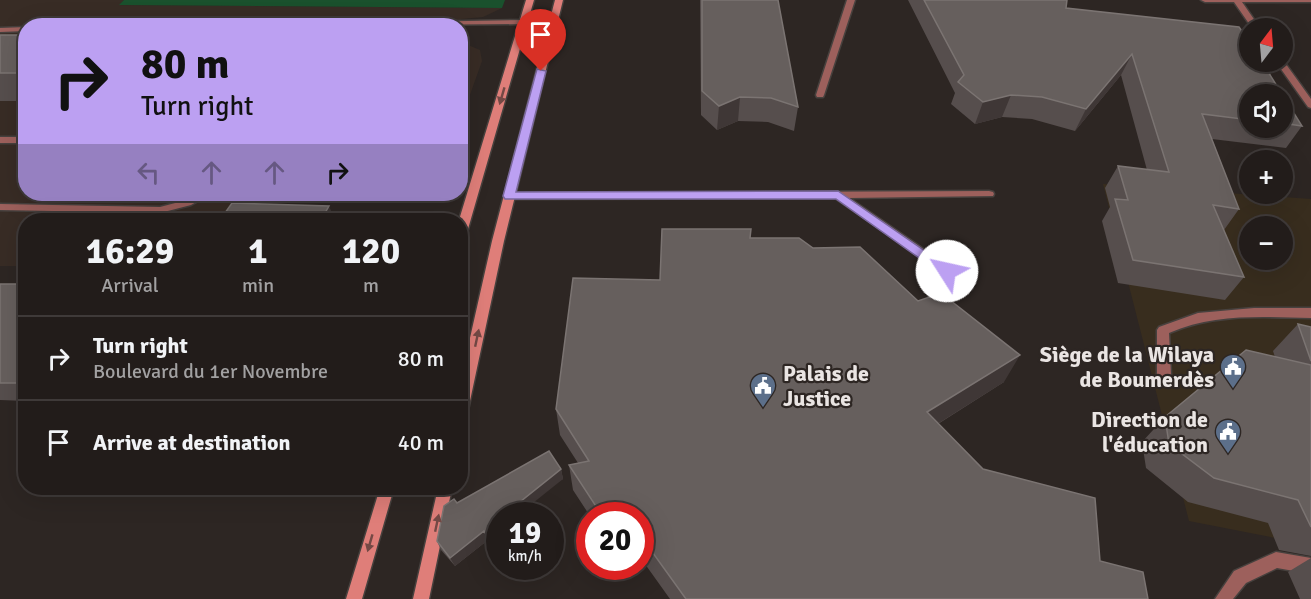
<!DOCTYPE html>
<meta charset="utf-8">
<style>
:root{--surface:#221c1a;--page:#2e2927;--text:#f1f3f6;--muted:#a2a1a2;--line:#3f3a39}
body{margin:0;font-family:Signika,sans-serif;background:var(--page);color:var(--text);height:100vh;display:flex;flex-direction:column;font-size:22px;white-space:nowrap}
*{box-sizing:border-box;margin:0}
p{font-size:20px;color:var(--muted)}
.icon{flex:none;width:33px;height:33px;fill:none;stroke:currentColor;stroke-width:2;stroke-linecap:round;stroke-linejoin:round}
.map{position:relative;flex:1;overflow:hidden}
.sheet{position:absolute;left:18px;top:213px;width:450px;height:282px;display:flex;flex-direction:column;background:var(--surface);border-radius:24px;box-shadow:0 6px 24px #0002,0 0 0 2px var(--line)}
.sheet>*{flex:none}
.hud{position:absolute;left:18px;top:18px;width:450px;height:183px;border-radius:24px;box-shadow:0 6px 24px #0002,0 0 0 2px var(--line);background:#bca0f2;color:#111;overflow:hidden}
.needle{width:39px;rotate:16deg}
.tools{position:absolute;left:1239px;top:18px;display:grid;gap:12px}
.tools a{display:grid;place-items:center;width:54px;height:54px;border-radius:50%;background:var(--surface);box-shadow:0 6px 24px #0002,0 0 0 2px var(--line);font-size:30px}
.speed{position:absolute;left:486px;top:502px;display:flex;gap:12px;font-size:30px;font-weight:700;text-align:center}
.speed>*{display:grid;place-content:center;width:78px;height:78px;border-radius:50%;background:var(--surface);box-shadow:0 6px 24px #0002,0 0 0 2px var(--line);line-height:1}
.speed small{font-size:15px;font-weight:400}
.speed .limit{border:9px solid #d22;background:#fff;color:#111}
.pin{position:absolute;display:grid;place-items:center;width:51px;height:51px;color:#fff;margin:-62px -26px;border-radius:50% 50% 50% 0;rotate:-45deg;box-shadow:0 0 6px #0007}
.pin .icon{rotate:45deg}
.me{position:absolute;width:66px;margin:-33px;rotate:305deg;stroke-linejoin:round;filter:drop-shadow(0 0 4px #0008)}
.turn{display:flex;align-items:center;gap:21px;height:126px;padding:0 24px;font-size:27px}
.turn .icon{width:78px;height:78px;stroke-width:2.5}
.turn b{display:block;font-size:42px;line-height:51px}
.lanes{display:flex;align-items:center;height:57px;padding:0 24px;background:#0003;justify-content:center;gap:30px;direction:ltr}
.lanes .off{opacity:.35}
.eta{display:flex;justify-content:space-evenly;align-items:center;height:102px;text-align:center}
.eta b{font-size:36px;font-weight:700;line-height:42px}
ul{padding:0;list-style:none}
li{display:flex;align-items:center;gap:18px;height:84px;padding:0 24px;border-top:2px solid var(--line)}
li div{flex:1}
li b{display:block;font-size:22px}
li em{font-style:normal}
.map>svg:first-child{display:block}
.commercial{fill:#382d1e;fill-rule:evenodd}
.built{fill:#382c25}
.green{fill:#1a512d}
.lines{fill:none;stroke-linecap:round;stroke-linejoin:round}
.lane-casing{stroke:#47413e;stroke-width:3}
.secondary-casing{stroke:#47413e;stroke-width:3}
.lane{fill:#9d605c;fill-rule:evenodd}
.secondary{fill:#df7e79;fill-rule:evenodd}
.wall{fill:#564e4d;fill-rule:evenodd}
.shaded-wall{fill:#3f3736}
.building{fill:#665f5d;stroke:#7b7472;stroke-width:1.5}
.oneway{fill:#744945}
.route{fill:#bca0f2;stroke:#7a689d;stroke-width:1.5}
.labels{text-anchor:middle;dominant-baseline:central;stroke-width:4.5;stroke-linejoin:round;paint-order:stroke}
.poi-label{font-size:22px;font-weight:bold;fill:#eae5e3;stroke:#2d2623;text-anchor:end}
</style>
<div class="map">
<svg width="1311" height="599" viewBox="0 0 1311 599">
<rect width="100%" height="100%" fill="#2d2623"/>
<path class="commercial" d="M1103 184 1311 199V545L1189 521ZM1250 226H1282V260H1250Z"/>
<path class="built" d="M0 0H124L120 5 502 8 483 17 461 19 457 26H26V194H240L222 220H26L25 266H0Z
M461 42 480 50 482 61 461 120Z"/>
<path class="green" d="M124 0H505L502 8 119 5Z"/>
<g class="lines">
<defs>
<path id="lane" d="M847 0H855L824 95 823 97H817L816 95Z
M1201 0H1311V2H1242L1260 28H1252L1234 2H1205Z
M526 20V24H523L293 26 297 24Z
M26 27V31L0 32V28Z
M1283 60 1311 99V108L1308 107 1276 62Z
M0 137H26V143H0Z
M989 191 993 192 994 194 993 196 849 198 951 268 953 271 951 274 947 275 835 198 509 199 504 196 509 193Z
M198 194H210L191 205 160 213 0 210V204L160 207 183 201Z
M1254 308H1311V318C1263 317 1215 313 1169 333L1171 375 1169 379 1164 380 1159 379 1157 375V330L1159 327 1198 313Z
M1276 552 1311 558V574L1277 568 1246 583 1233 599H1215L1234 571Z"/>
<path id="secondary" d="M526 0H534L466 236 460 240 459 220Z
M555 0H563L504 241 467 415 465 419 460 421V382L492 241Z
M380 488H394L362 599H346Z
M438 488H452L429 599H413Z"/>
</defs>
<use href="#lane" class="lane-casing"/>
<use href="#secondary" class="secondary-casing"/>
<use href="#lane" class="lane"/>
<use href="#secondary" class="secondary"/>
</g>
<path class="wall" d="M700 0H778L798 107 794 131 768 122 738 121 717 130 701 115Z
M908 0H1067L1066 8 1239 27 1250 42V62H1262L1302 126 1286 148 1212 139 1239 209 1224 230 1244 277 1225 300 1118 283 1102 221 1110 207 1105 188 1118 166 1147 170 1121 75 1075 131 1032 119 1002 117 975 124 951 104 955 93ZM1250 94H1282V128H1250Z
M0 35H26V101H0Z
M750 238 813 248 918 301 1004 382 938 424 983 469 1148 599H670L640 557V516H590L573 490 569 465 578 463 560 435 556 409 660 280Z
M0 284H26V401L0 400Z
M1298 324 1311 327V556L1279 550 1268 523 1188 502 1146 468 1142 442 1165 417 1275 357 1273 351Z
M561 469 563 479 500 516V545L493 549 488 540 455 566 441 550 437 541 457 503Z
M1311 558V599H1300L1288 572Z"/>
<path class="shaded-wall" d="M1132 54 1121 75 1075 131 1086 109Z
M1011 95 1002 117 975 124 983 102Z
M740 97 738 121 717 130 719 106Z
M329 206 335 220H321Z
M1020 355 1004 382 915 438 927 412Z
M561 469 563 479 518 515 515 506Z
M617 502 618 516H601V514Z
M484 531 488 540 455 566 450 558Z
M500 534V545L493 549 489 540Z"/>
<path class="building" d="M702 0H778L798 107 771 98 740 97 719 106 702 91Z
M924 0H1067L1066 8 1239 27 1250 42V62H1262L1302 126 1282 123V94H1250V120L1202 114 1239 209 1213 205 1244 277 1133 260 1115 199 1128 200 1118 166 1169 172 1132 54 1086 109 1042 97 1011 95 983 102 958 82 964 75Z
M0 35H26V73H0Z
M232 203 329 206 321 220H220Z
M662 229H751L750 238H799L813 248 860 247 918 301 941 293 1020 355 927 412 983 469 1095 498 1100 561 1143 572 1148 599H686L640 535V516H627L617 502 601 514 569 465 589 461 556 409 573 278 660 280Z
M0 284H26V383H0Z
M1298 324 1311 327V361Z
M1246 350 1311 365V527L1298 500 1214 478 1169 444 1165 417Z
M549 451 561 469 515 506 521 516H500V534L489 540 484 531 450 558 437 541 444 506 454 499 457 503Z"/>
<defs><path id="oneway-solid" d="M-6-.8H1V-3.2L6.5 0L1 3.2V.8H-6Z" transform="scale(1.5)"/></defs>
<g class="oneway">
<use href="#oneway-solid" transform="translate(502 96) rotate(106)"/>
<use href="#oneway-solid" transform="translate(477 338) rotate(-78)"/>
<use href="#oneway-solid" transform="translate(437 523) rotate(-78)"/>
<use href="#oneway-solid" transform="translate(370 543) rotate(106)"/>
</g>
<path class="route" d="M537 69 546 71 516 192 838 191 954 271 947 276 943 275 836 199H505L503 196Z"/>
<defs>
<symbol id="civic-pin" viewBox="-11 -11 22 30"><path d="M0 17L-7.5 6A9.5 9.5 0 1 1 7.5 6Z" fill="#5c6f8a" stroke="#2d2623"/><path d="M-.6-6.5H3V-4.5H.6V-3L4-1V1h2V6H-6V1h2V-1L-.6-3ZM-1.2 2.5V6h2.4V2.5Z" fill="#fff"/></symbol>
</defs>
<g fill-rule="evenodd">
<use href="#civic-pin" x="1218" y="352" width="30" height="40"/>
<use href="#civic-pin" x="748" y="371" width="30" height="40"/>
<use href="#civic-pin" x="1213" y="417" width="30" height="40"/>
</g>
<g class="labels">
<g class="poi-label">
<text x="1214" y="354">Siège de la Wilaya<tspan x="1214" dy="25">de Boumerdès</tspan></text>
<text x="783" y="373" text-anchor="start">Palais de<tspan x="783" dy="25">Justice</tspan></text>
<text x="1208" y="419">Direction de<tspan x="1208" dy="25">l'éducation</tspan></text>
</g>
</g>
</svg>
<div class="tools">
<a><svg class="needle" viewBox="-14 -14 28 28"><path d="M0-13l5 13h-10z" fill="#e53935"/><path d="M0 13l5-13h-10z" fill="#a2a1a2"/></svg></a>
<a><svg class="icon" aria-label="sound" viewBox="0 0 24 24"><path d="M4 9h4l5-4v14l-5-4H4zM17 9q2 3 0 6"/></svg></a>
<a>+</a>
<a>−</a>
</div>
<div class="speed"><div>19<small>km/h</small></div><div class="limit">20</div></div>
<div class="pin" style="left:541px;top:71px;background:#d93025"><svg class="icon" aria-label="arrive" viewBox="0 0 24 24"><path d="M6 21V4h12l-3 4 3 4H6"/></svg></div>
<svg class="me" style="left:947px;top:271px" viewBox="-20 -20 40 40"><circle r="19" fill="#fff"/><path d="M0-13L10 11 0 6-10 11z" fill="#bca0f2"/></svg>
<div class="hud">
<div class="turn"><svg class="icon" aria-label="right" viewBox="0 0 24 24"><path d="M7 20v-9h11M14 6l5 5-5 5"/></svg><div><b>80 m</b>Turn right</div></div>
<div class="lanes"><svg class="icon off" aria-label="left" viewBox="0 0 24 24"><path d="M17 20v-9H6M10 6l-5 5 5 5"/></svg><svg class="icon off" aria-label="ahead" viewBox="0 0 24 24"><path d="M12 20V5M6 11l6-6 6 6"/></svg><svg class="icon off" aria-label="ahead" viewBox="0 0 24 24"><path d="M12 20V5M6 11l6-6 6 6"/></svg><svg class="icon" aria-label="right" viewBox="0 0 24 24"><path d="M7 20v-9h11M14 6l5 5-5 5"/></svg></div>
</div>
<section class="sheet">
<div class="eta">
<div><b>16:29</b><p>Arrival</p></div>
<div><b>1</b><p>min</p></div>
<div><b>120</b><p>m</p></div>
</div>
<ul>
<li><svg class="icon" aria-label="right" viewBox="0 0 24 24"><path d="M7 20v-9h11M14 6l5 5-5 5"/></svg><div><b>Turn right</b><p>Boulevard du 1er Novembre</p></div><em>80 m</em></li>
<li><svg class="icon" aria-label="arrive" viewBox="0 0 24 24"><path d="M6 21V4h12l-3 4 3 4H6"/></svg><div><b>Arrive at destination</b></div><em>40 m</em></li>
</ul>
</section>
</div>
